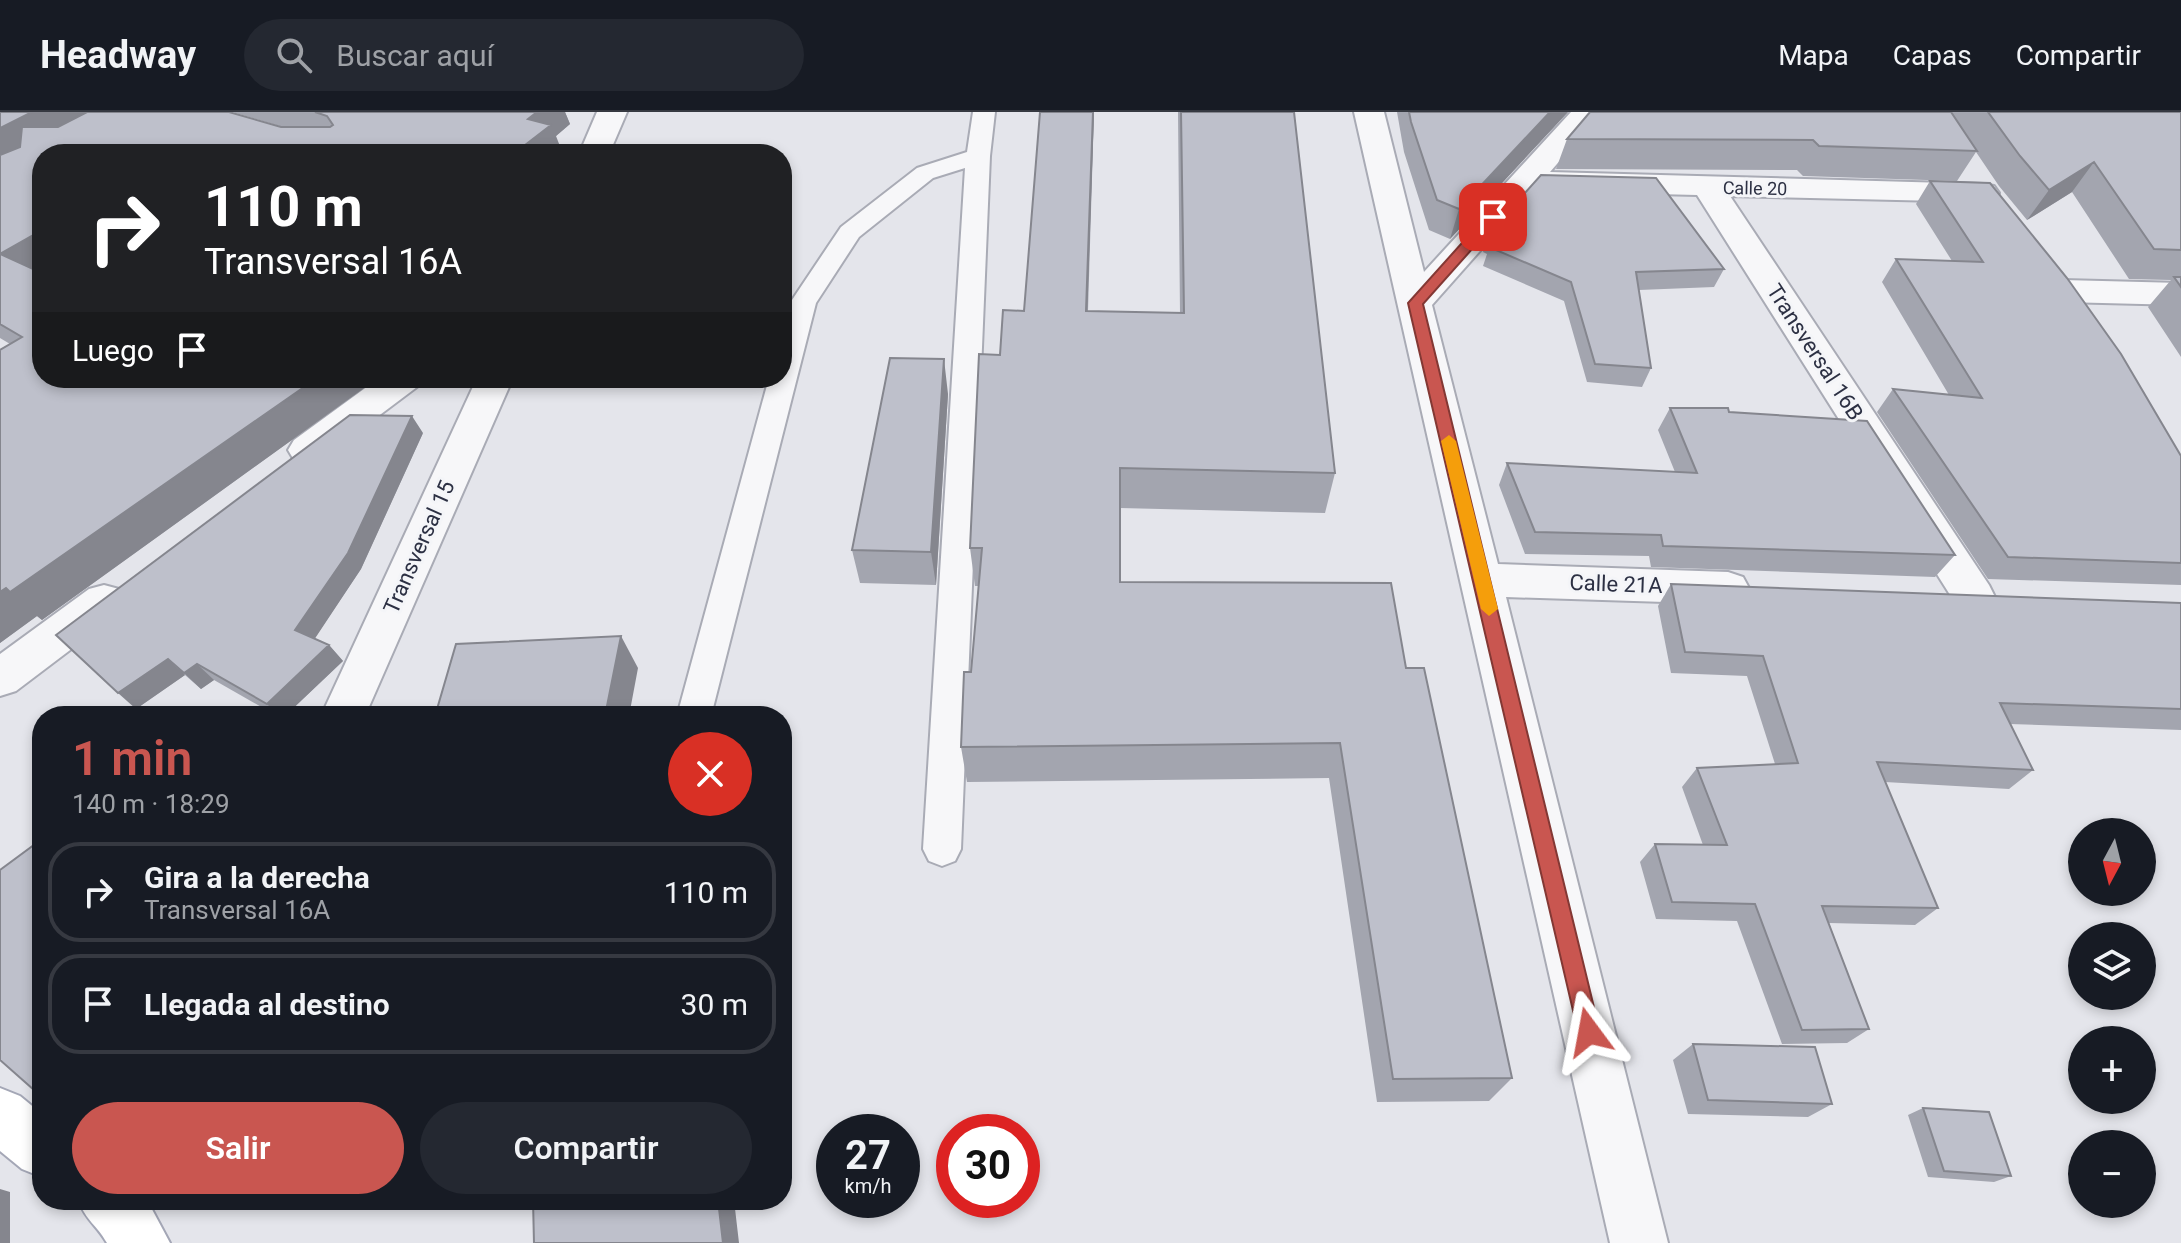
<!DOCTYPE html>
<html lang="es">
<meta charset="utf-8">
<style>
:root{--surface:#171b24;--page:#242831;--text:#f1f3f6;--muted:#9ea1a6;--line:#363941;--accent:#c95650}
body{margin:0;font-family:Roboto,sans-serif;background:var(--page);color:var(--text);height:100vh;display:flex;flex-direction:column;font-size:30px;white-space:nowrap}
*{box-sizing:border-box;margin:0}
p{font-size:26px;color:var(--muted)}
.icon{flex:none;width:44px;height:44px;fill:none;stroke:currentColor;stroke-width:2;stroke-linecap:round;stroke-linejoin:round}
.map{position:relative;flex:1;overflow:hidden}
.sheet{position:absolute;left:32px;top:594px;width:760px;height:504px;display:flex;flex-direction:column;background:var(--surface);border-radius:32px;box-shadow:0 4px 12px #0003}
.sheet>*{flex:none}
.banner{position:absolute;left:32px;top:32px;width:760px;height:244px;border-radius:32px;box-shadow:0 4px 12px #0003;background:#202124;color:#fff;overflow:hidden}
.needle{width:52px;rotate:187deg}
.buttons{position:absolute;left:2068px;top:706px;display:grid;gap:16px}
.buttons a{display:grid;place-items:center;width:88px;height:88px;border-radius:50%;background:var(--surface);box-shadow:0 4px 12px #0003;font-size:40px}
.speed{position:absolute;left:816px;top:1002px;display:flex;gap:16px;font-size:40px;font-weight:700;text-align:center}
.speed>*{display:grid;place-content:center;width:104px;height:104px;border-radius:50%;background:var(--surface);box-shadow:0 4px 12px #0003;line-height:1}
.speed small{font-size:20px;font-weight:400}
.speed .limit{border:12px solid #d22;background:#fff;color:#111}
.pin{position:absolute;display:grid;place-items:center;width:68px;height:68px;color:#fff;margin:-34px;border-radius:16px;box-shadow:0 4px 12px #0006}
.me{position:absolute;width:88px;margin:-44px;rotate:347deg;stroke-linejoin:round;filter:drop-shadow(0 0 6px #0008)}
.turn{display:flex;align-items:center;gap:28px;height:168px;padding:0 40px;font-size:36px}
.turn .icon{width:104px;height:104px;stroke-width:2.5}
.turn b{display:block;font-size:56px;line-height:68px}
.then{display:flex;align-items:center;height:76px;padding:0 40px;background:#0003;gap:16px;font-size:30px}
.round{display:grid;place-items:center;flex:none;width:84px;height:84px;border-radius:42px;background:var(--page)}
.overview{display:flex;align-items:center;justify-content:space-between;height:136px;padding:0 40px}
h1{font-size:48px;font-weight:600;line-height:60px;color:var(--accent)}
.cta{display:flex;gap:16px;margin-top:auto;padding:16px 40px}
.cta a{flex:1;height:92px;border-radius:48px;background:var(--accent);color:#fff;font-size:32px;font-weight:600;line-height:92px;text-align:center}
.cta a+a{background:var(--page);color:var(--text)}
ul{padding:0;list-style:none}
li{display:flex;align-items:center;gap:24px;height:100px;margin:0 16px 12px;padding:0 24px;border:4px solid var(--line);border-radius:32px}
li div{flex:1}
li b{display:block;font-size:30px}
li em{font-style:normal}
header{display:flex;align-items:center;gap:48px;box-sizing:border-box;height:112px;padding:0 40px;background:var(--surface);border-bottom:2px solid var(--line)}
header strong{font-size:38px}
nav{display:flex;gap:44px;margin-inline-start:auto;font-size:28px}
.search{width:560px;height:72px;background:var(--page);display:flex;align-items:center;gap:20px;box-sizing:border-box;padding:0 28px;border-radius:44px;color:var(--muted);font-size:30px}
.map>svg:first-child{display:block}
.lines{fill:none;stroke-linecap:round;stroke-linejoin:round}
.service-casing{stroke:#a9abb5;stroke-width:4}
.minor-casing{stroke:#a9abb5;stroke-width:4}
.tertiary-casing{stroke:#a9abb5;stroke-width:4}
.primary-casing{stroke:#a4a7b6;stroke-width:4}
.service{fill:#f7f7f9;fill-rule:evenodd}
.minor{fill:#f7f7f9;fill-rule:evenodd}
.tertiary{fill:#f7f7f9;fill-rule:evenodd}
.primary{fill:#fff;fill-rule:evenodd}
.wall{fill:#a3a5af}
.shaded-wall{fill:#85868e}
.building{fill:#bec0cb;stroke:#85868e;stroke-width:2}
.route{fill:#c95650;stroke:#833834;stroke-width:2}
.slow{fill:#f59e0b}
.labels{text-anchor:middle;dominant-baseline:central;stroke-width:6;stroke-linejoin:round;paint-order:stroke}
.far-street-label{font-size:18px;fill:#2c3043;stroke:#f4f5f8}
.street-label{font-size:22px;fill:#2c3043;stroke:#f4f5f8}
</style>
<header>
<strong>Headway</strong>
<div class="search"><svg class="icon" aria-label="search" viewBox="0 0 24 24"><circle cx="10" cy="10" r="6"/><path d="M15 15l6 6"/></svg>Buscar aquí</div>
<nav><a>Mapa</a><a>Capas</a><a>Compartir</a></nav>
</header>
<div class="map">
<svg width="2181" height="1131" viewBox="0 0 2181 1131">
<rect width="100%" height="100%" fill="#e4e5eb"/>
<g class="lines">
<defs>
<path id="service" d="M973 0H995L990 44 961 737 955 749 942 754 929 749 923 737 965 56 933 66 859 125 816 191 711 604H677L769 266H782V219L790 191 841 115 917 56 967 40Z"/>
<path id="minor" d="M1354 0H1384L1424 160 1571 0H1602L1550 60 1983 72 1994 74 1999 81 1994 88 1983 90 1730 84 1989 473 1995 485 1989 497 1974 501 1959 497 1697 83 1533 79 1432 193 1498 452 1728 460 1743 465 1749 476 1743 487 1728 492 1506 485 1668 1131H1610Z
M2063 168 2181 171V193L2063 190 2051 187 2046 179 2051 171Z
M379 266H422L417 275 320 348 307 352 294 348 288 338 294 328Z
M104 473 119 477 125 489 119 501 16 579 0 584V542L89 477Z"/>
<path id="tertiary" d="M597 0H627L609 42H579Z
M477 266H513L365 604H321Z"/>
<path id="primary" d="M0 976 20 984 42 1002V1065L22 1057 0 1039Z
M78 1088H147L170 1131H107C96 1112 87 1110 78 1088Z"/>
</defs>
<use href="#service" class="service-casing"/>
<use href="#minor" class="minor-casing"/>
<use href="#tertiary" class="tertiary-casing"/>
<use href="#primary" class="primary-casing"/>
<use href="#service" class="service"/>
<use href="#minor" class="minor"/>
<use href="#tertiary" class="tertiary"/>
<use href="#primary" class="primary"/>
</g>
<path class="wall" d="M0 0 281 15H283L232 0H565L570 12 556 24 42 42V266H378L42 508 37 504 0 531V238L10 232 0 226Z
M1094 0 1088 199 1180 201 1178 0H1294L1335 361 1325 401 1120 396V470L1406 556 1512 966 1489 989 1377 990 1329 666 967 670 961 635 971 560 979 474H975L970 436 1000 243 1024 199Z
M1397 0H1568L1450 127 1429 118 1404 40Z
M1590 0H2181V245L2148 195 2171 168 2129 167 2072 80 2027 108 1999 74 1976 40 1957 69 1803 64 1797 58 1556 57 1567 27Z
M1930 69 2181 344V473L1988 467 1877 300 1893 277 1949 283 1882 170 1896 147 1952 149 1916 92Z
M1489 121 1724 157 1714 175 1639 178 1651 256 1642 275 1587 270 1564 189 1483 154 1487 142 1483 140Z
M948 282 936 473 860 471 852 438Z
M1670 296 1729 300 1955 443 1935 465 1651 455 1649 444 1525 442 1499 373 1507 351 1675 360 1658 318Z
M423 321 361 457 314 527 329 533 343 549 285 604H277L214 568 201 577 185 563 136 597Z
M1671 472 2181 491V618L2010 612 2033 658 2009 677 1885 670 1938 796 1915 813 1829 811 1869 917 1847 931 1782 932 1737 809 1656 807 1640 750 1655 732 1703 733 1682 675 1697 656 1775 652 1747 564 1671 561 1658 494Z
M1693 932 1832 992 1808 1005 1688 1002 1673 948Z
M1923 996 2011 1064 1994 1070 1928 1065 1908 1003Z"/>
<path class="shaded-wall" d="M32 0H107L0 56V16Z
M537 0H565L570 12 556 24 563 42H529L525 33 528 7Z
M1093 0H1094L1086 241V199Z
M1550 0H1568L1450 127 1459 97Z
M2094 50 2072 80 2027 108 2049 78Z
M42 118V163L0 142Z
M944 247 948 282 936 473 931 440Z
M317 266H378L42 508 37 504 0 531V480Z
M412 304 423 321 361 457 310 534 295 518Z
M621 524 638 556 629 604H605Z
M329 533 343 549 285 604H279L267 592Z
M168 547 185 563 136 597 118 581Z
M197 552 214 568 201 577 184 561Z
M42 974V981L34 978Z
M0 1077 10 1080V1131H0Z
M718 1088H734L739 1131H723Z"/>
<path class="building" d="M0 0H32L0 16Z
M87 0H229L281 15H330L333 13 327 4 315 0H537L528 7 551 13 525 33 542 38 537 42H42V118L0 142 42 161V266H317L10 480 6 476 0 480V238L22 225 0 212V43L20 35 22 15H58Z
M1040 0H1093L1086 199 1184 201 1181 0H1294L1335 361 1120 356V470L1391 471 1406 556H1424L1512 966 1393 967 1340 631 961 635 964 560H971L982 436H970L979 242 1000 243 1003 198 1024 199Z
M1409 0H1550L1459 97 1437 88 1411 10Z
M1590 0H1951L1977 39 1819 34 1813 28 1567 27Z
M1988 0H2181V138L2154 137 2094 50 2049 78 2020 44Z
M1541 63 1656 66 1724 157 1636 160 1651 256 1595 252 1571 170 1489 135 1497 125 1489 121Z
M1930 69 1990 71 2067 166 2121 242 2181 344V451L2008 445 1893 277 1982 286 1896 147 1983 150Z
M2174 165H2181V175Z
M890 246 944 247 931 440 852 438Z
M1670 296H1728L1729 300 1867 309 1955 443 1663 434 1661 423 1535 420 1507 351 1697 361Z
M350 303 412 304 348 441 295 518 329 533 267 592 197 552 184 561 168 547 118 581 56 523Z
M1671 472 2181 491V597L2000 591 2033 658 1877 650 1938 796 1822 794 1869 917 1802 918 1755 792 1672 790 1655 732 1727 733 1697 656 1798 651 1763 544 1685 540Z
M621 524 605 604H435L456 532Z
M42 727V974L34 978 0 948V758Z
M1693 932 1815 935 1832 992 1708 988Z
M1923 996 1989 1000 2011 1064 1944 1059Z
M533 1088H718L723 1131H534Z"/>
<path class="route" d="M1493 101 1498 102V108L1423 192 1600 920 1597 928 1589 931 1581 928 1578 920 1408 191 1488 102Z"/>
<path class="slow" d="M1449 323 1456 329 1498 497 1489 504 1481 497 1441 329Z"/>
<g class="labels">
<g class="far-street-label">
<text transform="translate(1755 76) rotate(1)">Calle 20</text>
</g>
<g class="street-label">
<text transform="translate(1815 240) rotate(57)">Transversal 16B</text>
<text transform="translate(419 435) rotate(-66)">Transversal 15</text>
<text transform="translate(1616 472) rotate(2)">Calle 21A</text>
</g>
</g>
</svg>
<div class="buttons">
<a><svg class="needle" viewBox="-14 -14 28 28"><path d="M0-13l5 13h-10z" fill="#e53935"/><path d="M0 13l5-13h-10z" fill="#9ea1a6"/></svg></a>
<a><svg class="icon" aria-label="layers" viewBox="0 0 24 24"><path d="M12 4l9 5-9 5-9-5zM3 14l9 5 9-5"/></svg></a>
<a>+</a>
<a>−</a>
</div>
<div class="speed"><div>27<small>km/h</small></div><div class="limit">30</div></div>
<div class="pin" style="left:1493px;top:105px;background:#d93025"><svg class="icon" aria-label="arrive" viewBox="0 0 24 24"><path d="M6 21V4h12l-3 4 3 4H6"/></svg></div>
<svg class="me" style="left:1589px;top:920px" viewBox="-20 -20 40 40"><path d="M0-17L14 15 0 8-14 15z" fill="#c95650" stroke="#fff" stroke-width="4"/></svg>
<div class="banner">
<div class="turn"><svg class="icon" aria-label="right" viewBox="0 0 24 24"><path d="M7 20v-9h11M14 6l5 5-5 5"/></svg><div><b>110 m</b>Transversal 16A</div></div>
<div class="then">Luego<svg class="icon" aria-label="arrive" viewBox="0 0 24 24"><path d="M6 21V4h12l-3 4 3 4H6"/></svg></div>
</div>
<section class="sheet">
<div class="overview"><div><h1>1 min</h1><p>140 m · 18:29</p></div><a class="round" style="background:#d93025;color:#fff"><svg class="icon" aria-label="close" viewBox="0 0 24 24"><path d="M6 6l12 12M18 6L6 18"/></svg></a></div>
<ul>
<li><svg class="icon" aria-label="right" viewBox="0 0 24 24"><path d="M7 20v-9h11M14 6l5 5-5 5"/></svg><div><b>Gira a la derecha</b><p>Transversal 16A</p></div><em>110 m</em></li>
<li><svg class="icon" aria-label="arrive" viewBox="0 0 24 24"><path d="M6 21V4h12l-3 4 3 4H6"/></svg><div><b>Llegada al destino</b></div><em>30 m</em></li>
</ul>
<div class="cta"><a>Salir</a><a>Compartir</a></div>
</section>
</div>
